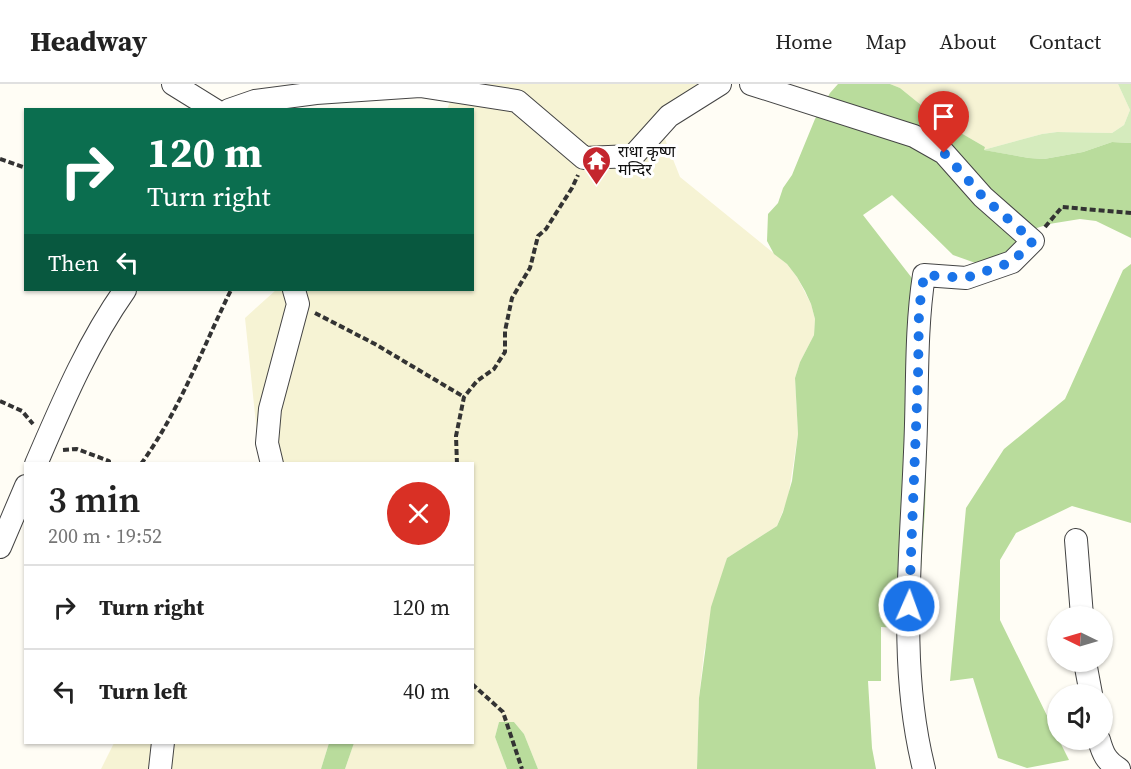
<!DOCTYPE html>
<meta charset="utf-8">
<style>
:root{--surface:#fff;--page:#f6f6f6;--text:#222;--muted:#767676;--line:#e0e0e0}
body{margin:0;font-family:"Source Serif 4","Noto Sans Devanagari",serif;background:var(--page);color:var(--text);height:100vh;display:flex;flex-direction:column;font-size:22px;white-space:nowrap}
*{box-sizing:border-box;margin:0}
p{font-size:20px;color:var(--muted)}
.icon{flex:none;width:33px;height:33px;fill:none;stroke:currentColor;stroke-width:2;stroke-linecap:round;stroke-linejoin:round}
.map{position:relative;flex:1;overflow:hidden}
.sheet{position:absolute;left:24px;top:378px;width:450px;height:282px;display:flex;flex-direction:column;background:var(--surface);border-radius:0px;box-shadow:0 2px 4px #0004}
.sheet>*{flex:none}
.top-card{position:absolute;left:24px;top:24px;width:450px;height:183px;border-radius:0px;box-shadow:0 2px 4px #0004;background:#0b6e4f;color:#fff;overflow:hidden}
.needle{width:39px;rotate:275deg}
.fabs{position:absolute;left:1047px;top:522px;display:grid;gap:12px}
.fabs a{display:grid;place-items:center;width:66px;height:66px;border-radius:50%;background:var(--surface);box-shadow:0 2px 4px #0004;font-size:30px}
.pin{position:absolute;display:grid;place-items:center;width:51px;height:51px;color:#fff;margin:-62px -26px;border-radius:50% 50% 50% 0;rotate:-45deg;box-shadow:0 0 6px #0007}
.pin .icon{rotate:45deg}
.me{position:absolute;width:66px;margin:-33px;rotate:2deg;stroke-linejoin:round;filter:drop-shadow(0 0 4px #0008)}
.turn{display:flex;align-items:center;gap:21px;height:126px;padding:0 24px;font-size:27px}
.turn .icon{width:78px;height:78px;stroke-width:2.5}
.turn b{display:block;font-size:42px;line-height:51px}
.then{display:flex;align-items:center;height:57px;padding:0 24px;background:#0003;gap:12px;font-size:22px}
.round{display:grid;place-items:center;flex:none;width:63px;height:63px;border-radius:32px;background:var(--page)}
.summary{display:flex;align-items:center;justify-content:space-between;height:102px;padding:0 24px}
h1{font-size:36px;font-weight:600;line-height:45px}
ul{padding:0;list-style:none}
li{display:flex;align-items:center;gap:18px;height:84px;padding:0 24px;border-top:2px solid var(--line)}
li div{flex:1}
li b{display:block;font-size:22px}
li em{font-style:normal}
header{display:flex;align-items:center;gap:36px;box-sizing:border-box;height:84px;padding:0 30px;background:var(--surface);border-bottom:2px solid var(--line)}
header strong{font-size:28px}
nav{display:flex;gap:33px;margin-inline-start:auto;font-size:21px}
.map>svg:first-child{display:block}
.farmland{fill:#f6f3d4}
.green{fill:#d5ebbd}
.forest{fill:#b9dc9c}
.lines{fill:none;stroke-linecap:round;stroke-linejoin:round}
.minor-casing{stroke:#444;stroke-width:24}
.path{stroke:#333;stroke-width:4;stroke-dasharray:6 3;stroke-linecap:butt}
.minor{stroke:#fff;stroke-width:22}
.route{stroke:#1a73e8;stroke-width:10;stroke-dasharray:0 18}
.labels{text-anchor:middle;dominant-baseline:central;stroke-width:6;stroke-linejoin:round;paint-order:stroke}
.poi-label{font-size:16px;fill:#111;stroke:#fff;text-anchor:start}
</style>
<header>
<strong>Headway</strong>
<nav><a>Home</a><a>Map</a><a>About</a><a>Contact</a></nav>
</header>
<div class="map">
<svg width="1131" height="685" viewBox="0 0 1131 685">
<rect width="100%" height="100%" fill="#fffdf5"/>
<path class="farmland" d="M458 0H698L659 40 680 93 787 180 797 193 811 220 815 235 814 251 800 278 795 294 798 350 788 414 777 442 727 474 704 568 699 614 697 685H538L524 650 514 638H499L495 653 507 685H345L354 659 472 658V380L260 379 245 234 276 206H472V26L447 25Z
M890 0H1118L1130 26 1124 41 1112 49 1057 48 1042 50 983 66 985 63 942 38 900 4Z
M114 659H329L321 685H101Z"/>
<path class="green" d="M1118 0H1131V59L1112 58 1083 68 1044 75 1029 74 983 66 1042 50 1057 48 1112 49 1124 41 1130 26Z"/>
<path class="forest" d="M838 0H890L900 4 942 38 985 63 984 66 1029 74 1044 75 1083 68 1112 58 1131 59V154L1096 137 1080 135 1049 140 1034 145 1010 166 984 182 953 171 892 111 863 131 915 198 929 268 925 426 917 545 881 543V597H868L872 664 876 685H697L699 614 711 523 727 474 777 442 783 428 792 397 798 350 795 294 800 278 814 251 815 235 811 220 805 207 797 193 787 180 774 170 767 157 768 130 778 119 783 104 792 91 815 35 830 9Z
M1131 180V439L1072 422 1016 449 1000 476V536L1057 652 1058 656H1059L1069 676 1027 684 998 674 973 594 950 597 966 424 1004 365 1065 315 1123 186Z
M499 638H514L524 650 538 685H507L495 653Z
M329 659H354L345 685H321Z"/>
<g class="lines">
<defs>
<path id="minor" d="M173 0 215 26
M751 0 914 52 944 69 983 113 1033 157 1012 178 966 194 924 191C915 249 918 309 915 368 911 473 898 582 924 685
M229 26 255 17 316 9 420 2 517 17 584 74 633 72 669 32 720 0
M36 380C62 320 87 260 125 206
M272 380 267 359 270 325 298 220 294 206
M1076 456 1082 532
M0 463 26 402
M1085 578 1091 610
M1099 656C1103 670 1106 677 1119 685
M160 685 163 658"/>
</defs>
<use href="#minor" class="minor-casing"/>
<path class="path" d="M0 75 26 84
M1045 143 1062 123 1131 129
M315 229 375 260 464 313
M0 317 22 327 33 340
M63 366 77 365 109 377V380
M141 380C180 326 202 265 231 206
M457 380 456 352 464 313 477 297 494 285 505 268V247L512 214 530 184 538 152 546 145 572 104 578 91
M472 600 503 628 522 685"/>
<use href="#minor" class="minor"/>
</g>
<g class="lines">
<path class="route" d="M909 522 918 293 919 226 924 191 966 194 1012 178 1033 157 983 113 944 69"/>
</g>
<defs>
<symbol id="temple-pin" viewBox="-11 -11 22 30"><path d="M0 17L-7.5 6A9.5 9.5 0 1 1 7.5 6Z" fill="#c4262e" stroke="#fff"/><path d="M0-6L5-2H3V0L6.5 2.5H4V6H1.5V3h-3V6H-4V2.5H-6.5L-3 0V-2H-5Z" fill="#fff"/></symbol>
</defs>
<g fill-rule="evenodd">
<use href="#temple-pin" x="580" y="60" width="33" height="45"/>
</g>
<g class="labels">
<g class="poi-label">
<text x="618" y="67">राधा कृष्ण<tspan x="618" dy="18">मन्दिर</tspan></text>
</g>
</g>
</svg>
<div class="fabs">
<a><svg class="needle" viewBox="-14 -14 28 28"><path d="M0-13l5 13h-10z" fill="#e53935"/><path d="M0 13l5-13h-10z" fill="#767676"/></svg></a>
<a><svg class="icon" aria-label="sound" viewBox="0 0 24 24"><path d="M4 9h4l5-4v14l-5-4H4zM17 9q2 3 0 6"/></svg></a>
</div>
<div class="pin" style="left:944px;top:69px;background:#d93025"><svg class="icon" aria-label="arrive" viewBox="0 0 24 24"><path d="M6 21V4h12l-3 4 3 4H6"/></svg></div>
<svg class="me" style="left:909px;top:522px" viewBox="-20 -20 40 40"><circle r="17" fill="#1a73e8" stroke="#fff" stroke-width="3"/><path d="M0-11L8 9 0 5-8 9z" fill="#fff"/></svg>
<div class="top-card">
<div class="turn"><svg class="icon" aria-label="right" viewBox="0 0 24 24"><path d="M7 20v-9h11M14 6l5 5-5 5"/></svg><div><b>120 m</b>Turn right</div></div>
<div class="then">Then<svg class="icon" aria-label="left" viewBox="0 0 24 24"><path d="M17 20v-9H6M10 6l-5 5 5 5"/></svg></div>
</div>
<section class="sheet">
<div class="summary"><div><h1>3 min</h1><p>200 m · 19:52</p></div><a class="round" style="background:#d93025;color:#fff"><svg class="icon" aria-label="close" viewBox="0 0 24 24"><path d="M6 6l12 12M18 6L6 18"/></svg></a></div>
<ul>
<li><svg class="icon" aria-label="right" viewBox="0 0 24 24"><path d="M7 20v-9h11M14 6l5 5-5 5"/></svg><div><b>Turn right</b></div><em>120 m</em></li>
<li><svg class="icon" aria-label="left" viewBox="0 0 24 24"><path d="M17 20v-9H6M10 6l-5 5 5 5"/></svg><div><b>Turn left</b></div><em>40 m</em></li>
</ul>
</section>
</div>
